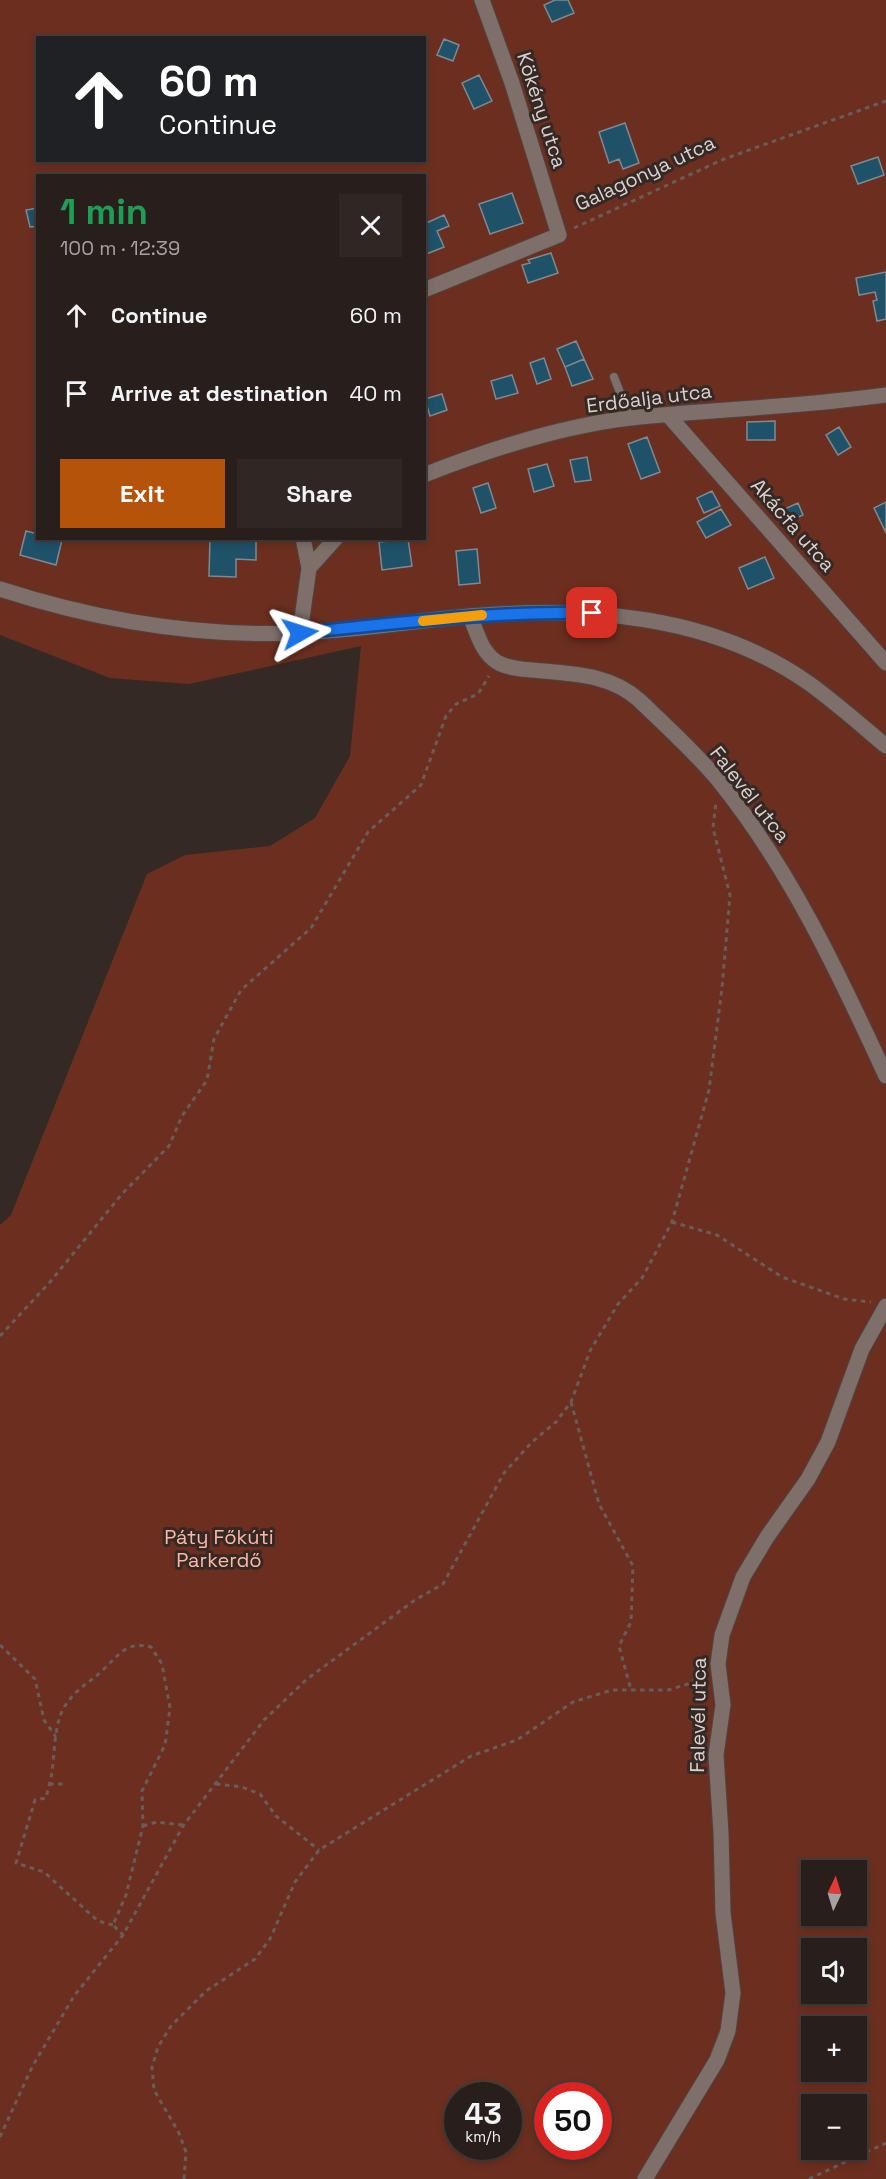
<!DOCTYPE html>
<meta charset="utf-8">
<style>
:root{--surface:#281f1c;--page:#302725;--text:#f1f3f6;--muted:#a5a2a3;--line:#443d3b;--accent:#b45309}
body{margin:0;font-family:"Space Grotesk",sans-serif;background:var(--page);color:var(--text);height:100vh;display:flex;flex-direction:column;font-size:22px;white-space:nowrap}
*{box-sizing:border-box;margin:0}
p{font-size:20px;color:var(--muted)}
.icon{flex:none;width:33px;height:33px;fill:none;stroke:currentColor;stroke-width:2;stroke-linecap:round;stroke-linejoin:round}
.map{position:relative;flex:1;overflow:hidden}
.panel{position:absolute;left:36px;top:174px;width:390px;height:366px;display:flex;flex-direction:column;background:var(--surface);border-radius:0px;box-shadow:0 3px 9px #0003,0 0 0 2px var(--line)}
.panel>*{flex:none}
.hud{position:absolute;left:36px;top:36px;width:390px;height:126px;border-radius:0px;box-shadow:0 3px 9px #0003,0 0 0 2px var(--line);background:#202124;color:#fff;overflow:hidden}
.needle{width:39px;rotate:4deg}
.buttons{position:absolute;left:801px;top:1860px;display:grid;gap:12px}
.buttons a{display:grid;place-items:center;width:66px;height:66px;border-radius:0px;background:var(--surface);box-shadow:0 3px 9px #0003,0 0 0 2px var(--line);font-size:30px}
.speed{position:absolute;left:444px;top:2082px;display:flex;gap:12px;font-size:30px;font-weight:700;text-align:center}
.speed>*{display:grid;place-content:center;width:78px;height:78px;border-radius:50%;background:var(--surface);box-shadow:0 3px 9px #0003,0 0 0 2px var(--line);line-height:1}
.speed small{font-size:15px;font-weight:400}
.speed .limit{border:9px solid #d22;background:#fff;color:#111}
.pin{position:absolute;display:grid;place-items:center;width:51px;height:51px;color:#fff;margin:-26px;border-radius:12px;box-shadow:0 3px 9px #0006}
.me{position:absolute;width:66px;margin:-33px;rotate:84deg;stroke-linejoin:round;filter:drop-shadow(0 0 4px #0008)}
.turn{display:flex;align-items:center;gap:21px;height:126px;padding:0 24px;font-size:27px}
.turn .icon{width:78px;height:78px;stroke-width:2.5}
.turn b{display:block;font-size:42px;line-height:51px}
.round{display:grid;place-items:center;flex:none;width:63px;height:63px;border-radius:0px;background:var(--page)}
.head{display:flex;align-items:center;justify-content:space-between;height:102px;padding:0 24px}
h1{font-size:36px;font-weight:700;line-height:45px;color:#1e9e55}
.primary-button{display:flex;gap:12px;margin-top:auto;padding:12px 24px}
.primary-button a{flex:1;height:69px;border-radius:0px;background:var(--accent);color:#fff;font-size:24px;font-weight:700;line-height:69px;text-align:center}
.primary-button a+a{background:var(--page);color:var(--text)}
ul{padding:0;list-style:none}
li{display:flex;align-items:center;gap:18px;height:78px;padding:0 24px}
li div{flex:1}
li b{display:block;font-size:22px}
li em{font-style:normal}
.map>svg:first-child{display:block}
.green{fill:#6c2f1f;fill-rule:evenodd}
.building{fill:#1f5169;stroke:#7d8a92;stroke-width:1.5}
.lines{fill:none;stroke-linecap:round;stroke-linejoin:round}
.lane-casing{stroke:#4e4441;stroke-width:10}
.street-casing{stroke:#4e4441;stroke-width:17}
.secondary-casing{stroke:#4e4441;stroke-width:17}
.path{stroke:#685d5b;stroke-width:3;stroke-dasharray:4.5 4.5;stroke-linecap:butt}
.lane{stroke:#7e6f6b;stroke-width:8}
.street{stroke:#7e6f6b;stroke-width:15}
.secondary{stroke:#7e6f6b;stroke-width:15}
.route-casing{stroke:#114b97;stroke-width:15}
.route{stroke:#1a73e8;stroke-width:10}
.slow{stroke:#f59e0b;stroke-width:10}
.labels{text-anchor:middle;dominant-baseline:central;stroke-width:6;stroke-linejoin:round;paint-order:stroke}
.street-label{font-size:20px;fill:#dad2d0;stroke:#352926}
.park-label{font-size:20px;fill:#fcb8a5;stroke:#352926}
</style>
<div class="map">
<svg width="886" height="2179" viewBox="0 0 886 2179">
<rect width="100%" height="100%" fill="#352926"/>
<path class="green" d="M0 0H886V2179H0V1225L11 1215 147 874 185 855 270 846 315 818 350 756 361 646 189 684 110 678 0 635ZM38 38H424V160H38ZM38 176H424V538H38ZM812 1870H856V1916H812ZM812 1948H856V1994H812ZM812 2026H856V2072H812ZM458 2096H508V2146H458ZM548 2096H598V2146H548ZM812 2104H856V2150H812Z"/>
<path class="building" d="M555 0H568L574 13 552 22 544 5Z
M444 39 459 45 453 61 437 55Z
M479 75 492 101 474 109 462 83Z
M625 123 639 163 623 169 619 159 609 163 599 132Z
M878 157 884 175 858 184 851 166Z
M512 193 523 223 490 234 479 204Z
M38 208V226L30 227 26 210Z
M444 215 449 226 437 231 444 247 424 255V224Z
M551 253 558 273 528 283 522 265 530 263 528 260Z
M886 272V319L877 321 873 301 877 300 875 292 859 295 856 278Z
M576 341 584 359 565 367 557 349Z
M544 358 551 379 537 384 530 363Z
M584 359 593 379 572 386 565 367Z
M512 375 518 393 496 399 491 381Z
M442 394 447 410 430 416 425 399Z
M775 421V440H747V422Z
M839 427 851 447 838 455 826 435Z
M647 437 660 472 641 479 628 444Z
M587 457 591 480 575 482 570 460Z
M547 464 554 486 534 492 528 469Z
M488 483 496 508 481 513 473 488Z
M712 491 720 506 704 513 697 498Z
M886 502V533L874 508Z
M798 503 803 515 786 523 780 511Z
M721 509 731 525 706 538 697 522Z
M26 531 38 534V538L62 540 56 565 20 555Z
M210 538H256V560L236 559V577L209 576Z
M408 539 412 566 382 570 379 542Z
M477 549 480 583 459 585 456 551Z
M765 557 774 578 748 589 739 568Z"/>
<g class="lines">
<defs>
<path id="lane" d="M614 377 630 418"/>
<path id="street" d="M424 290 559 235 512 83 482 0
M668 415 886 663
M424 475C490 449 561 426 631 418 716 409 802 407 886 395
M303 538 309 568
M470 616C477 632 481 652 497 662 506 668 522 669 532 670 570 674 609 673 639 700 664 724 697 754 719 781 790 869 839 974 886 1076
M300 633 309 568 336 538
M645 2179 717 2060 728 2031 733 1993 723 1913 721 1833 716 1755 723 1705 718 1664 722 1635 743 1577 767 1537 808 1479 828 1442 862 1349 886 1306"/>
<path id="secondary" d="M0 589C96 620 197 637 298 633 356 630 413 621 470 616 587 606 711 614 810 684 836 703 861 725 886 746"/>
</defs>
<use href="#lane" class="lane-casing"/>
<use href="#street" class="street-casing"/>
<use href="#secondary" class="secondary-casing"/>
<path class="path" d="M574 228 724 159 886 101
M672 1222 717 1235 782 1277 844 1299 871 1302
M0 1336 50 1282 122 1194 169 1146 182 1116 207 1080 214 1039 241 990 311 928 368 832 421 785 446 716 456 704 478 694 489 676
M571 1402 599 1504 633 1566 631 1622 619 1646 631 1690
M0 1645 35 1679 44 1720 56 1737
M49 1784H66
M216 1784 242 1787 260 1794 276 1816 319 1850
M143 1826 157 1822 182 1825
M113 1925 98 1921 44 1872 16 1863 35 1800 46 1798C48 1789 51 1780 52 1771 55 1751 54 1719 67 1703 79 1686 91 1682 104 1669 120 1653 128 1641 151 1647L162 1664 170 1708 165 1745 142 1791 143 1826 126 1895 113 1925 123 1935
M0 2137 32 2067 74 1996 123 1935 183 1826 264 1720 307 1679 415 1600 443 1584 504 1473 532 1442 556 1422 571 1402 590 1351 618 1304 642 1278 672 1222 709 1090 722 988 730 895 713 828 716 802
M184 2179 186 2152 179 2133 154 2090 152 2067 158 2047 171 2026 206 1991 255 1959 270 1939 295 1882 319 1850 471 1756 517 1740 573 1702 612 1690H668L688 1684 704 1674
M809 2179 886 2143"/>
<use href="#lane" class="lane"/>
<use href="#street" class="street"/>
<use href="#secondary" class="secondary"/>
</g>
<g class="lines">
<defs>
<path id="route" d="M300 633C398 623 494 611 592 613"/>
</defs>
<use href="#route" class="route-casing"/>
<use href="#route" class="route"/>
<path class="slow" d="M423 621 482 615"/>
</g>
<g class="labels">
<g class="street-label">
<text transform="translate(542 110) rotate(72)">Kökény utca</text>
<text transform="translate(645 173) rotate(-25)">Galagonya utca</text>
<text transform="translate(649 398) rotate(-7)">Erdőalja utca</text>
<text transform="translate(793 525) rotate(49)">Akácfa utca</text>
<text transform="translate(750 794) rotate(52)">Falevél utca</text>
<text transform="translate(698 1715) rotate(-89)">Falevél utca</text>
</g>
<g class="park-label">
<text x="219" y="1537">Páty Főkúti<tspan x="219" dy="23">Parkerdő</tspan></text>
</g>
</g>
</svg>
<div class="buttons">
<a><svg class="needle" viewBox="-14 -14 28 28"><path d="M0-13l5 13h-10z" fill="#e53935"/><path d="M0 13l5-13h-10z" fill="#a5a2a3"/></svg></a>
<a><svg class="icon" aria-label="sound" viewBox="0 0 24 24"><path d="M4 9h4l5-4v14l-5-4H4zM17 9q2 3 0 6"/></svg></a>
<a>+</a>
<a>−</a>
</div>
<div class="speed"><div>43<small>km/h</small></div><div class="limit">50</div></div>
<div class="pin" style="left:592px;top:613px;background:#d93025"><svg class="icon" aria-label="arrive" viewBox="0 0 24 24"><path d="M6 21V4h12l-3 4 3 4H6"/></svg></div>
<svg class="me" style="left:300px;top:633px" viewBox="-20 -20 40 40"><path d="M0-17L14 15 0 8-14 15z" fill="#1a73e8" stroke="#fff" stroke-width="4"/></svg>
<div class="hud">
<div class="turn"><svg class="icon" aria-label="ahead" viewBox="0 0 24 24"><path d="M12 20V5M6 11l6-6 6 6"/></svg><div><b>60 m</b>Continue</div></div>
</div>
<section class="panel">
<div class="head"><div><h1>1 min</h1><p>100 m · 12:39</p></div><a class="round"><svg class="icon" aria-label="close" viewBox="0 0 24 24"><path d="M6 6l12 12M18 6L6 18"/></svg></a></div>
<ul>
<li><svg class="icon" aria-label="ahead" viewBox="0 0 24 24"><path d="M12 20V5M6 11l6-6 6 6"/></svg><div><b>Continue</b></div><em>60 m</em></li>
<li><svg class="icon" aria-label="arrive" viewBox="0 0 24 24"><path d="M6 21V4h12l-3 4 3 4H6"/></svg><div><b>Arrive at destination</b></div><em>40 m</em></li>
</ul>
<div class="primary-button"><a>Exit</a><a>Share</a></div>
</section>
</div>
